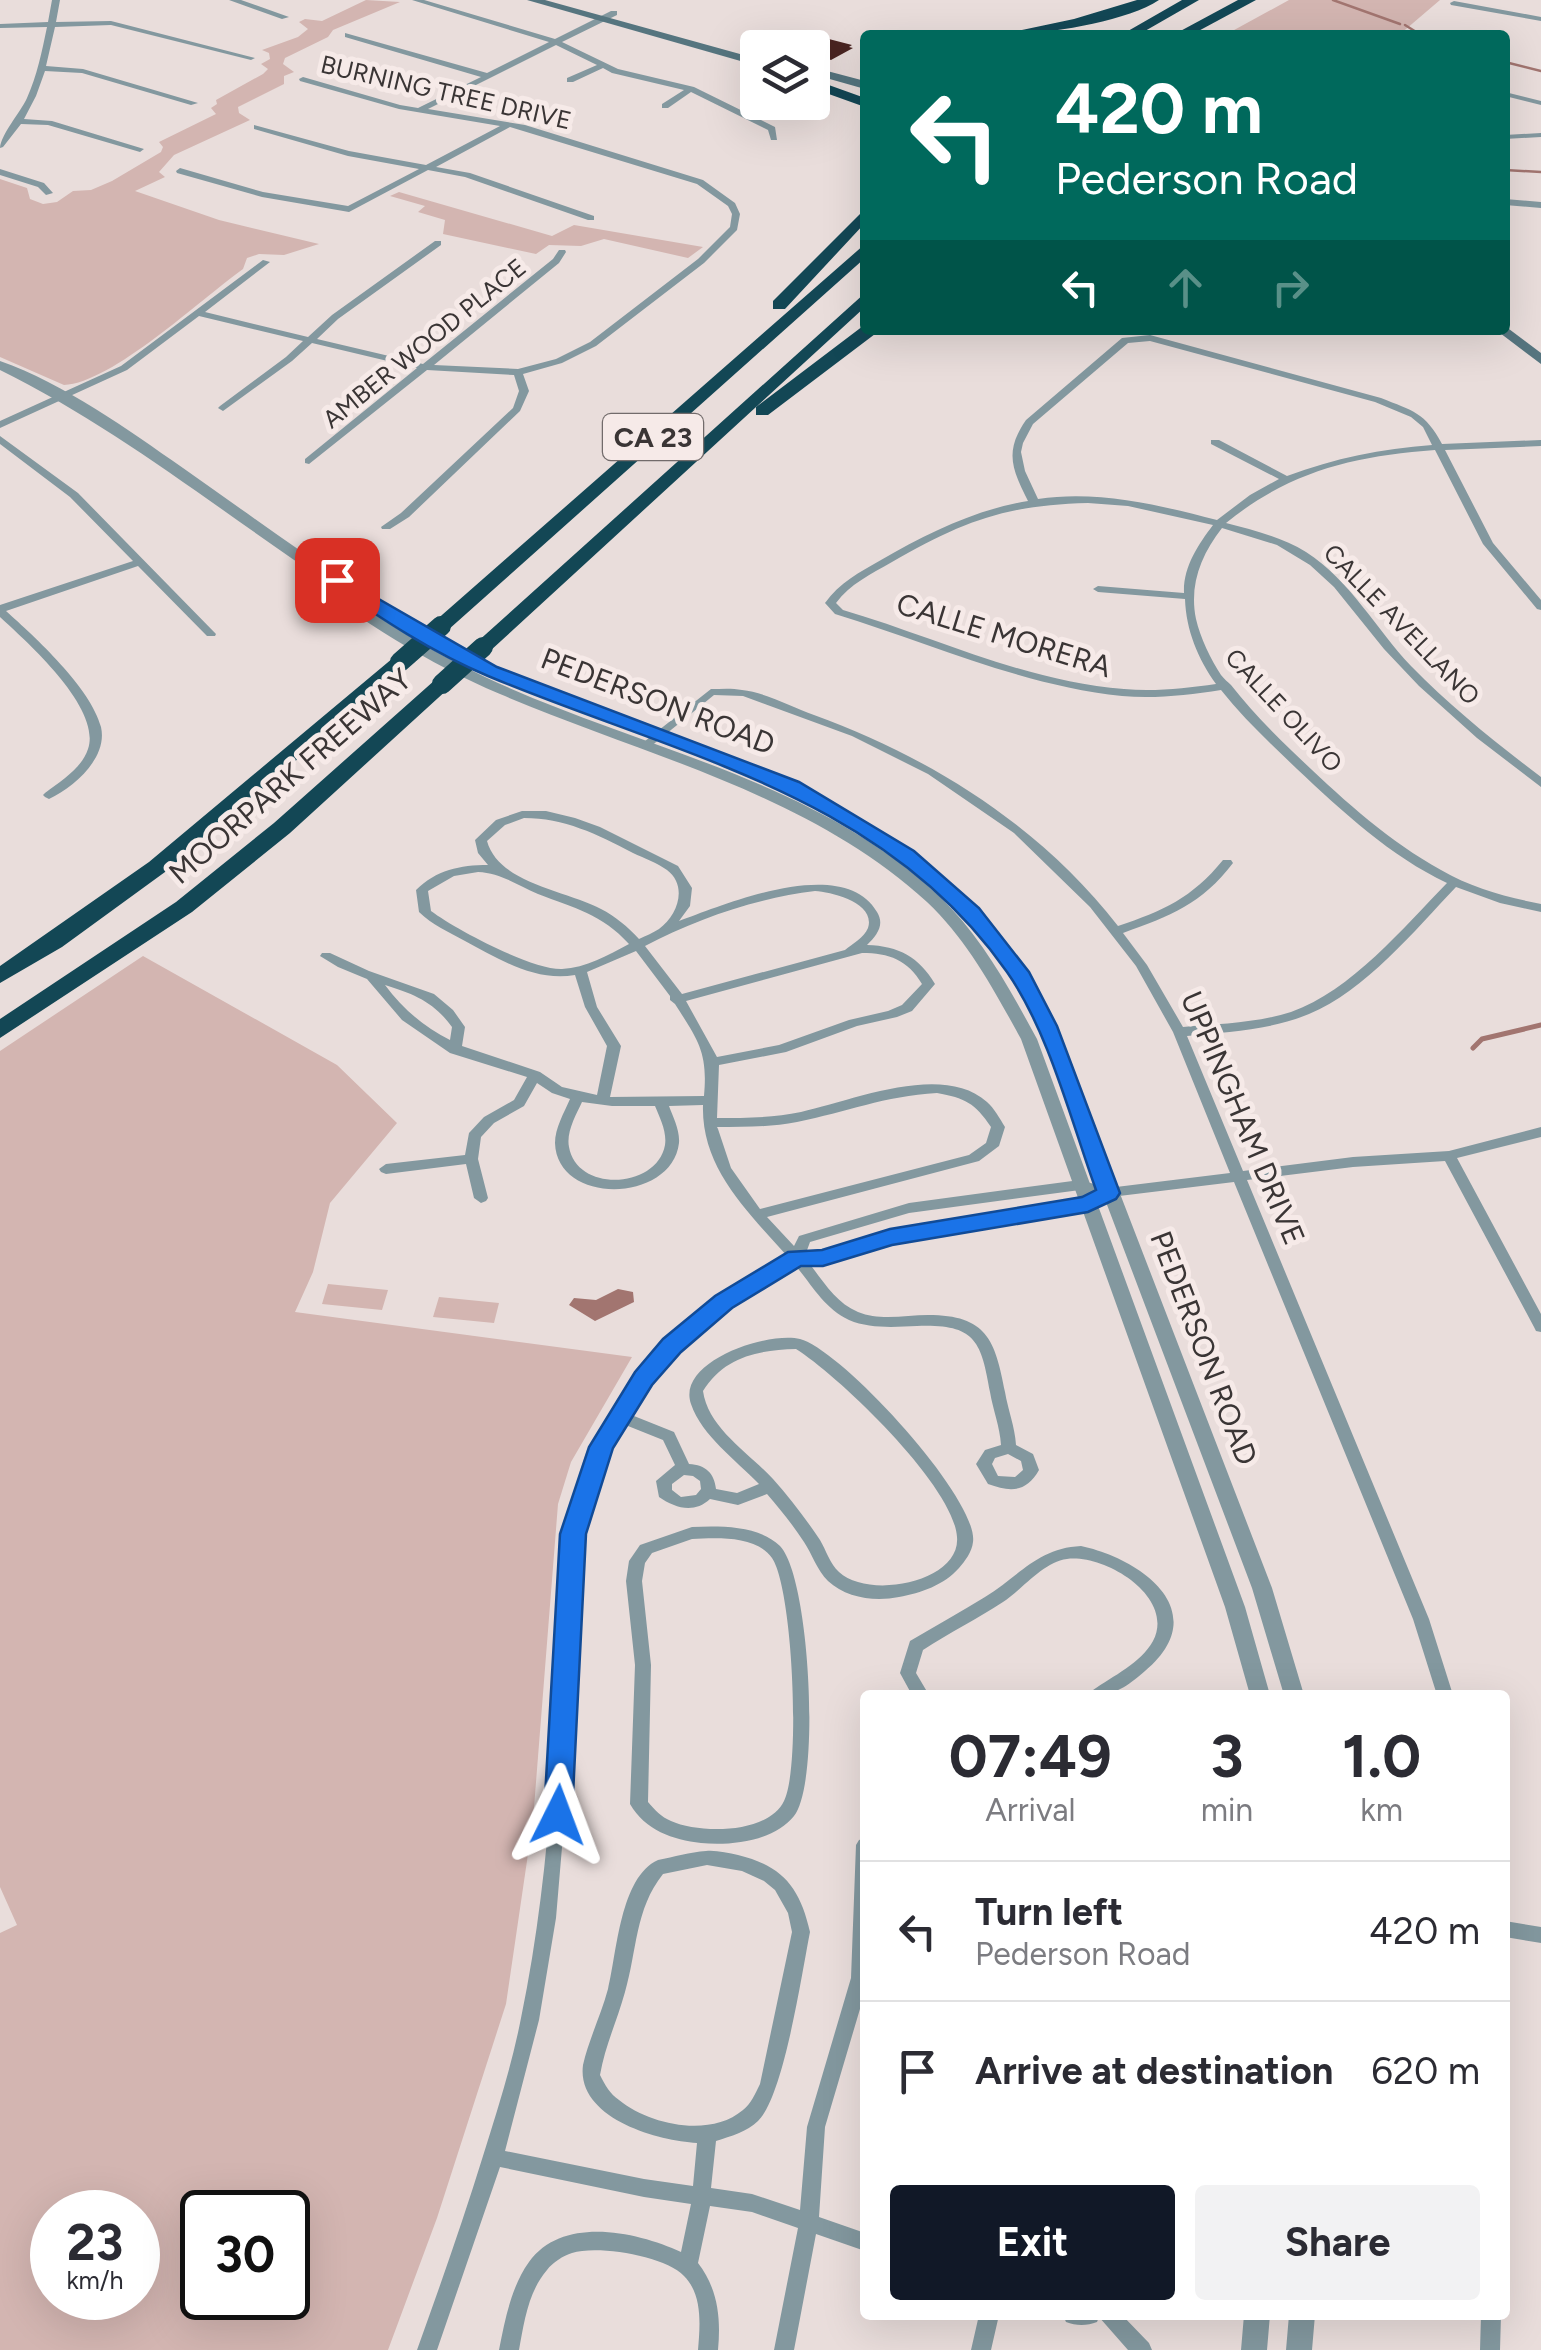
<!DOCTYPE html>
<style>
:root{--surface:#fff;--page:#f2f2f3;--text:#2b2b33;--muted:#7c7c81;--line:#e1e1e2;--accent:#111827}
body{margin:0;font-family:Figtree,sans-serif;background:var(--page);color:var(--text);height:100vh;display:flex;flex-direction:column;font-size:38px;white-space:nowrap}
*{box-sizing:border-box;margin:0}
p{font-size:32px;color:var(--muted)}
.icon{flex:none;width:55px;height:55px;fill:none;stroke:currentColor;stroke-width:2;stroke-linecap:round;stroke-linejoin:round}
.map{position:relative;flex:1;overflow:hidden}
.details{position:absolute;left:860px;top:1690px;width:650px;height:630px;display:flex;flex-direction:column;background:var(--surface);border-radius:10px;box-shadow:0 10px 40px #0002}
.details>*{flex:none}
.banner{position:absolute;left:860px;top:30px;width:650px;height:305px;border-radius:10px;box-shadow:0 10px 40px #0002;background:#00695c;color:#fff;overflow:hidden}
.tools{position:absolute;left:740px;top:30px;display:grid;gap:20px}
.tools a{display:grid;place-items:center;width:90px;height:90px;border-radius:10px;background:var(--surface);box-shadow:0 10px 40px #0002;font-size:50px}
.speed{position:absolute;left:30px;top:2190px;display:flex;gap:20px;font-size:50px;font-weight:700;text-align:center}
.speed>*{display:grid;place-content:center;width:130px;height:130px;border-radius:50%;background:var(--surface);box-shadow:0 10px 40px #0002;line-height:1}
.speed small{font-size:25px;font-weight:400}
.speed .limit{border:5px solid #111;border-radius:15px;background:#fff;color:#111}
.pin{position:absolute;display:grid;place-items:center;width:85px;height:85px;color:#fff;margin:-42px;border-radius:20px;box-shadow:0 5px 15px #0006}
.me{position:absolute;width:110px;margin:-55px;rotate:3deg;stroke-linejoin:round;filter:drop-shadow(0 0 8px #0008)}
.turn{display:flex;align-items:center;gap:35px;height:210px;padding:0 30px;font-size:45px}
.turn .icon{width:130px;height:130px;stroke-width:2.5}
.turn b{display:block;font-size:70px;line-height:85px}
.lanes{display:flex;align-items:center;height:95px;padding:0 30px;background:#0003;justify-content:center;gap:50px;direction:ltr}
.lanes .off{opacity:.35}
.eta{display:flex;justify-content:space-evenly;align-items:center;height:170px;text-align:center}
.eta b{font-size:60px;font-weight:700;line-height:70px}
.cta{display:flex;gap:20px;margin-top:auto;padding:20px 30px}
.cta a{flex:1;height:115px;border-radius:10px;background:var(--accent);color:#fff;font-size:40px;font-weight:700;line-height:115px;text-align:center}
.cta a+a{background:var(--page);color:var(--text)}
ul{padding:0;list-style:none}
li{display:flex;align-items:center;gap:30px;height:140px;padding:0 30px;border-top:2px solid var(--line)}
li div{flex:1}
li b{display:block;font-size:38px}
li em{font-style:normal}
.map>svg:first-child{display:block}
.green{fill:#d3b5b1;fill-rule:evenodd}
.water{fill:#a27570}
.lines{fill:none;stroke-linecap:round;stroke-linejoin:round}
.stream-far1{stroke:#a27570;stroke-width:2.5}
.stream{stroke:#a27570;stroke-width:5}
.building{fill:#4b2522}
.minor{fill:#83989f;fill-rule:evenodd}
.tertiary{fill:#83989f;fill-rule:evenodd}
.secondary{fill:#56757f;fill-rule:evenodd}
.motorway{fill:#134755;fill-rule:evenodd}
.motorway-bridge{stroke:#134755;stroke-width:20}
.route{fill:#1a73e8;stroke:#114b97;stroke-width:2.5}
.labels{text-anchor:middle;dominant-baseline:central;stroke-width:10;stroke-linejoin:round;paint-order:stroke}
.far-street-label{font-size:25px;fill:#3a3535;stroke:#f6eae8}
.shield{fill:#f6eae8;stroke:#726b6b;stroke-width:2.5}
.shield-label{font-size:28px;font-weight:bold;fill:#3a3535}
.street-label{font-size:30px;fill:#3a3535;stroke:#f6eae8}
</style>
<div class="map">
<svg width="1541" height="2350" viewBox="0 0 1541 2350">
<rect width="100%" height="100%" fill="#e9dddb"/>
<path class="green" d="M366 0 400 2 333 30 328 37 285 58 283 64 294 72 284 76V84L238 107 239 113 250 120 174 155 159 172 165 177 135 191 219 220 319 244 284 255 259 254 247 258 243 269C201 299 112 383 64 385L0 357V179L27 188 30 199 43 204 57 202 73 191 91 190 112 181 161 152 163 147 159 142 216 114 211 108 217 104 216 100 263 74 268 69 261 64 270 59 269 53 262 50 298 37 308 29 299 22 305 19 322 21Z
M1289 0H1440L1399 35H1225Z
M399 192 552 236 574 225 703 247 688 258 604 239 581 246 549 245 536 254 443 234 445 220 418 212 425 206 390 196Z
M143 956 337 1065 397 1123 330 1203 313 1272 295 1312 632 1357 571 1462 558 1504 533 1820 506 2004 437 2218 388 2350H0V1933L17 1925 0 1887V1051ZM52 2212H138V2298H52ZM202 2212H288V2298H202Z
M328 1284 388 1290 382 1310 322 1304Z
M439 1297 499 1303 494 1323 433 1317Z"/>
<path class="water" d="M618 1289 633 1292 634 1302 595 1321 569 1305 574 1298 596 1300Z"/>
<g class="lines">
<path class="stream-far1" d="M1333 0 1400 24
M1405 25 1421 35
M1505 62 1541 71
M1505 170 1541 172"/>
<path class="stream" d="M1473 1048 1482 1039 1541 1025"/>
</g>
<path class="building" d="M825 38 852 45 849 47 853 48 831 60 812 54V45Z"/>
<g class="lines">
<path class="minor" d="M52 0H60L56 22 111 21 255 58 251 60 111 25 55 27 46 66 83 69 198 103 191 105 82 73 45 71 36 96 24 119 52 121 144 149 140 152 48 125 21 124 3 147 0 148C1 134 20 113 27 98 37 76 42 51 47 27L0 28V24L48 22Z
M229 0H241L289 17 282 19Z
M412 0H424L555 39 611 11H617V15L562 42 618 69 694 87 775 127 777 140H771L768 130 691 92 668 108H662V104L684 90 612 73 603 68 573 82H567V78L597 65 556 45 428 109 525 125 703 180 735 203 740 214 737 230 704 263 596 346 562 363 523 374 529 391 520 411 409 517 390 529H382L381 527 401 513 513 408 519 391 514 375 427 370 309 464 305 463V459L417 368 312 343 292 361 223 411 218 408 220 406 286 357 303 341 199 316 127 370 0 428V421L121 366 263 260 270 262 205 312 308 337 332 315 435 241H441V245L338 319 317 339 423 364 553 259 559 250H565L566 252 559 263 434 365 518 369 556 359 590 342 698 259 730 227 732 214 728 206 697 184 510 127 436 167 470 173 594 216V220H588L465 177 428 170 349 212 262 197 177 173 176 171 180 168 263 192 348 206 419 169 348 156 254 129V125L349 151 426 165 500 126 399 109 300 81 299 79 303 77 400 105 418 108 481 77 345 37V33L487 73 549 42Z
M1454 1 1541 17V21L1451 5 1450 3Z
M1505 92 1541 101V105L1505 96Z
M1541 133V137L1505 139V135Z
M0 169 44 183 53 193 46 195 38 187 0 175Z
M1505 199 1541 202V208L1505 205Z
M1150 335 1381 398C1413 411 1425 412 1442 444L1541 440V446L1445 450 1493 543 1541 600V610L1537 609 1483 544 1435 450C1354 456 1290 471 1226 523 1253 530 1282 537 1306 552 1350 580 1376 629 1411 666 1451 707 1496 743 1541 777V787L1477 738 1419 686 1384 649 1334 587 1310 565 1277 545 1222 528C1201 555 1189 585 1196 619 1200 637 1211 660 1221 675 1224 679 1228 682 1231 685 1249 708 1270 730 1292 751 1338 795 1385 839 1441 870 1472 888 1506 897 1541 904V912L1500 903 1456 887C1415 930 1365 991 1309 1014 1271 1030 1228 1032 1187 1036L1243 1171 1353 1157 1449 1151 1541 1127V1137L1457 1158 1541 1314V1332L1536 1331 1534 1327 1445 1161 1353 1167 1247 1180 1429 1619 1453 1695H1437L1413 1619 1234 1182 1111 1197 1088 1209 891 1242 823 1263H809C823 1281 836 1303 858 1312 880 1321 906 1315 928 1315 987 1315 995 1340 1005 1392 1008 1410 1015 1427 1016 1445L1033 1454 1039 1470C1026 1493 1010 1492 988 1484L976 1464 985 1450 1001 1445C1000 1427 993 1410 990 1392 981 1340 975 1324 917 1326 895 1327 870 1329 849 1320 824 1308 812 1285 795 1265L761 1284 677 1349 648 1383 629 1414 674 1432 689 1464C706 1465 714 1473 716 1489L737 1493 759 1484C736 1460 702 1436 691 1404 676 1361 769 1331 800 1339 842 1350 979 1499 973 1542 972 1552 965 1561 959 1568 944 1585 921 1593 899 1597 875 1602 846 1598 828 1581 817 1570 812 1554 804 1542 793 1525 780 1509 767 1494L738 1505 710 1499C694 1514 675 1508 659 1497L656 1481 675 1465 663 1440 623 1424 608 1448 591 1492 581 1534 570 1753 556 1918 539 2020 505 2151 644 2179 693 2186 697 2143C657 2141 576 2118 583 2065 589 2039 601 2015 608 1989 617 1953 620 1877 658 1860 674 1857 690 1852 706 1851 716 1850 728 1853 738 1855 783 1866 800 1888 810 1932 802 1972 784 2096 758 2121 747 2132 731 2136 716 2141L711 2188 752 2194 800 2210 807 2127 851 1978 856 1845 859 1840 865 1838V1992L825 2127 819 2217 865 2233V2251L816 2234 794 2350H774L798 2228 752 2212 710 2206 698 2263C718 2289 721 2318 718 2350H698C700 2326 703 2295 684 2276 665 2256 598 2245 572 2253 563 2256 553 2262 547 2270 528 2292 524 2323 519 2350H499C505 2320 511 2287 529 2262 563 2215 637 2232 681 2252L691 2204 644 2197 500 2167 437 2350H417C440 2286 463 2221 483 2156 497 2111 512 2065 521 2018 554 1859 557 1695 565 1534L575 1492 593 1447 638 1375 667 1341 751 1276 788 1257C749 1213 701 1169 703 1105L669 1106C673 1117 680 1130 679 1143 672 1203 557 1206 555 1143 555 1128 564 1113 570 1099L552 1093 537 1083 524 1106 494 1123 481 1137 478 1159 488 1198 486 1201 481 1203 474 1198 466 1164 386 1174 381 1172 379 1169 386 1164 465 1155 469 1133 484 1117 514 1100 527 1077 450 1053 402 1020 367 979 338 967 320 956 322 953H330L369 971 434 994 453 1010 465 1027 462 1046 540 1072 562 1087 597 1095 607 1046 585 1007 575 975C535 982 499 959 465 941 449 932 432 925 419 912L416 890C436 870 460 865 488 865L478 853 475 840 496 820 522 811H546L575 818 600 827 678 866 692 888 690 906 679 921C726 904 843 854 877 912 885 925 877 935 867 945 899 946 919 957 935 984L912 1011 897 1017 857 1026 786 1052 719 1065 717 1118C745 1118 773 1118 801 1112 852 1101 942 1062 987 1102 994 1108 1000 1119 1005 1127L999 1146 979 1161 767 1217 794 1246 799 1236 909 1203 1080 1180 1108 1188 1230 1173 1173 1032 1136 966 1090 907 1014 833 928 774 852 736 743 696 714 695 650 747 646 748 640 745 711 689C721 689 732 688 742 690 764 692 792 707 814 715 932 758 1040 826 1118 926 1163 911 1192 898 1223 860H1231L1233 863C1202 904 1170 916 1123 933L1147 965 1183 1027C1219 1024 1257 1023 1291 1012 1351 991 1404 927 1447 883 1390 856 1343 812 1297 769 1271 744 1244 719 1221 690 1188 695 1155 699 1122 696 1023 686 930 643 835 614L825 603C839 583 860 572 881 560 928 533 974 510 1028 501 1012 469 1004 452 1026 420L1122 338ZM1150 341 1375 402 1411 417 1423 427 1432 445C1381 449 1335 458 1287 476L1219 440H1211V444L1279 479 1250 495 1217 520C1159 505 1098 490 1038 499L1025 471 1021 452 1023 443 1033 424 1128 343ZM1088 503 1128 506 1213 525C1198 545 1183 567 1184 593L1098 586 1093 589 1098 592 1185 599C1186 630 1198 659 1216 684 1186 688 1155 692 1124 689 1027 682 935 637 843 610L836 603C850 584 871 574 892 562 962 522 1005 505 1088 503ZM524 818C564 818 597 834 633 853 644 858 657 863 667 870 688 886 678 915 659 929 653 933 645 936 639 939 628 927 615 916 601 909 566 890 499 884 487 841L505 825ZM478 872C501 873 517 885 538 894 574 908 602 914 629 944 608 955 586 968 562 969 532 970 455 929 431 911L428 891 454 876ZM815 891C832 892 876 903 868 928 864 938 852 944 845 950L682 994 645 946C696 919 757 898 815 891ZM636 951 670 996V1000L675 1004C698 1040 708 1052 704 1096L610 1097 621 1046 597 1007 587 972ZM862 953C889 953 908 960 922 984L902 1005 888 1011 849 1020 779 1045 717 1057 686 1001ZM385 985C414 994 434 1002 452 1027L450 1040C424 1027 403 1009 385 985ZM937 1093C965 1098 975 1103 991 1127L986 1143 969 1155 760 1209 731 1168 718 1129 717 1127C744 1127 771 1127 797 1122 847 1112 884 1096 937 1093ZM582 1102 612 1106H655C660 1118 667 1132 665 1145 657 1189 577 1193 569 1147 566 1132 576 1115 582 1102ZM1080 1190 1095 1194 1085 1200 890 1232 823 1253H806L810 1242 909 1213ZM796 1349C839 1376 954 1486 957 1537 961 1582 869 1600 839 1572 830 1564 826 1550 820 1540 806 1519 790 1498 773 1479 749 1453 708 1428 703 1391 724 1357 758 1350 796 1349ZM1008 1454 1021 1461 1023 1470 1015 1477 998 1476 992 1464 995 1458ZM684 1475 693 1476 700 1481 701 1489 696 1495 681 1497 672 1490V1484ZM707 1865 742 1871 764 1881 775 1890 788 1913 792 1932 760 2084C755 2094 751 2104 743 2110 710 2138 650 2125 619 2100 610 2094 605 2085 600 2075 605 2046 617 2021 625 1992 637 1951 635 1909 663 1874Z
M0 436 78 493 216 634 215 636H207L138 566 6 611C35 637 91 688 101 727 108 758 74 787 49 799L45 797 43 795 45 793C61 781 82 768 88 749 102 708 27 642 0 617V605L133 561 70 497 0 444Z
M692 1527C720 1526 758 1525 780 1546 810 1577 821 1782 794 1816 774 1841 731 1846 701 1843 673 1840 645 1830 630 1804L635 1665 626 1581 629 1561 640 1545ZM692 1539C716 1538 756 1535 772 1558 793 1589 801 1767 784 1801 768 1834 700 1834 671 1821 661 1817 655 1810 648 1802L651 1665 642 1581 645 1563 652 1553Z
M1081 1546C1142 1559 1215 1612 1145 1671 1126 1687 1116 1695 1091 1695L1093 1690C1113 1676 1141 1663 1153 1641 1176 1597 1105 1554 1067 1559 1043 1562 1023 1589 1003 1602 977 1619 949 1633 923 1650L916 1673 929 1695H912L900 1673 910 1641C935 1626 961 1612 985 1597 1019 1576 1038 1548 1081 1546Z
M1505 1921 1541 1927V1943L1505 1937Z
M979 2315H999L991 2350H971Z
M1063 2315H1122L1149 2343 1152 2350H1128L1099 2317 1097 2322C1087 2326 1076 2326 1066 2322Z
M1481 2315H1501L1500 2350H1480Z"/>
<path class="tertiary" d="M0 361C65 384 127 429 183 468 270 529 355 593 449 644 593 721 763 749 899 843 941 871 977 907 1009 947 1027 970 1040 999 1055 1025L1272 1588 1304 1695H1284L1252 1588 1039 1025C1012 979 986 933 947 896 835 790 675 750 535 695 491 678 448 655 406 631 266 551 146 442 0 370Z
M303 568C325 577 346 596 366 609 404 634 443 657 485 677 636 748 814 778 939 896 982 937 1009 988 1037 1039L1245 1607 1270 1695H1250L1225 1607 1021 1039C994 990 968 941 927 902 808 793 645 756 500 694 428 664 362 620 298 575L296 572Z
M1244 2315H1270L1267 2350H1241Z
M1289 2315H1315L1312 2350H1286Z"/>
<path class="secondary" d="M527 0H545L758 59V66Z
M812 67 865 81V89L812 74Z
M1505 326 1541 353V364L1500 333 1498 330H1505Z"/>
<path class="motorway" d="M1137 0H1159C1124 23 1040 35 998 35L1074 19Z
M1182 0H1199L1138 35H1121Z
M1238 0H1256L1191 35H1173Z
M812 79 865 98V107L812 88Z
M865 209V223L785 309H773V301Z
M865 244V258L448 630H434V622Z
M865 293V307L756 407 863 326 865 330H877L875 334 768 415H756V407L490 651H476V643Z
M400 656 410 662 407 666 165 872 62 947 0 983V966L149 862 393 658Z
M442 678 449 680V688L290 833 192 912 0 1038V1019L176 902 274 823 435 680Z"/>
<path class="motorway-bridge" d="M400 662 441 626
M442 684 483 647"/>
</g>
<path class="route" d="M337 575 497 667 799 782 914 851 979 908 1029 972 1057 1026 1120 1193 1116 1199 1088 1212 892 1245 823 1266H801L732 1308 681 1352 652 1385 613 1448 586 1534 572 1815 568 1823 558 1827 548 1823 544 1815 560 1534 589 1447 635 1372 663 1339 715 1296 788 1252 822 1250 890 1229 1082 1197 1096 1190C1071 1121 1049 1032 1007 972 883 794 676 755 488 676 433 653 380 618 331 584V577Z"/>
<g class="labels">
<g class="far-street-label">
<text transform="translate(446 92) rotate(13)">BURNING TREE DRIVE</text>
<text transform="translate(424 343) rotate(-39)">AMBER WOOD PLACE</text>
<text transform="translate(1402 624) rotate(46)">CALLE AVELLANO</text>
<text transform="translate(1284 710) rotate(47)">CALLE OLIVO</text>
</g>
<rect class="shield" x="603" y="414" width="100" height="46" rx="8"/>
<g class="shield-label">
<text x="653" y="437">CA 23</text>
</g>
<g class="street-label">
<text transform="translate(1004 635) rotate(17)">CALLE MORERA</text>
<text transform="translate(658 701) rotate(21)">PEDERSON ROAD</text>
<text transform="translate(290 776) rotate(-41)">MOORPARK FREEWAY</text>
<text transform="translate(1243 1118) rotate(67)">UPPINGHAM DRIVE</text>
<text transform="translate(1204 1348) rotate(69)">PEDERSON ROAD</text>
</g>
</g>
</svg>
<div class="tools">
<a><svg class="icon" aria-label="layers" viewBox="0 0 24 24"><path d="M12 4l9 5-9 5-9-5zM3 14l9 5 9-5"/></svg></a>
</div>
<div class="speed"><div>23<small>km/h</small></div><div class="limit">30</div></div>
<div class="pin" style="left:337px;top:580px;background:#d93025"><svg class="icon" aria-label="arrive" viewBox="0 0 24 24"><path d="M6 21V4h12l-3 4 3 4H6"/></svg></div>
<svg class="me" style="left:558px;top:1815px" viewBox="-20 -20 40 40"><path d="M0-17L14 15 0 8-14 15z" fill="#1a73e8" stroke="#fff" stroke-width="4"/></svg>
<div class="banner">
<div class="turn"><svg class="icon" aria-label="left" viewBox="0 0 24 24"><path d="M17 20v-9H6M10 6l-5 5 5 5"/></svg><div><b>420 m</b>Pederson Road</div></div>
<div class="lanes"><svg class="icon" aria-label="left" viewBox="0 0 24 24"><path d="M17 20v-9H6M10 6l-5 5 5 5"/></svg><svg class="icon off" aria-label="ahead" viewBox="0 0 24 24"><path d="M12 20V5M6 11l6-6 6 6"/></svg><svg class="icon off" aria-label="right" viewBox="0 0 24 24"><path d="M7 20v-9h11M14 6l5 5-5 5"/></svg></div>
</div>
<section class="details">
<div class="eta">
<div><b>07:49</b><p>Arrival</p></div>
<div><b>3</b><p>min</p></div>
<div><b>1.0</b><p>km</p></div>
</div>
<ul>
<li><svg class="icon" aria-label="left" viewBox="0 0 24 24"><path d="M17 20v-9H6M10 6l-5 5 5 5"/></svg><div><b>Turn left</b><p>Pederson Road</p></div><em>420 m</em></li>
<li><svg class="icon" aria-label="arrive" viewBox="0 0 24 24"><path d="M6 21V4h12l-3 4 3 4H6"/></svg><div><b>Arrive at destination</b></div><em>620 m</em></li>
</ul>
<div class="cta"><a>Exit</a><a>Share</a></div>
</section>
</div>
